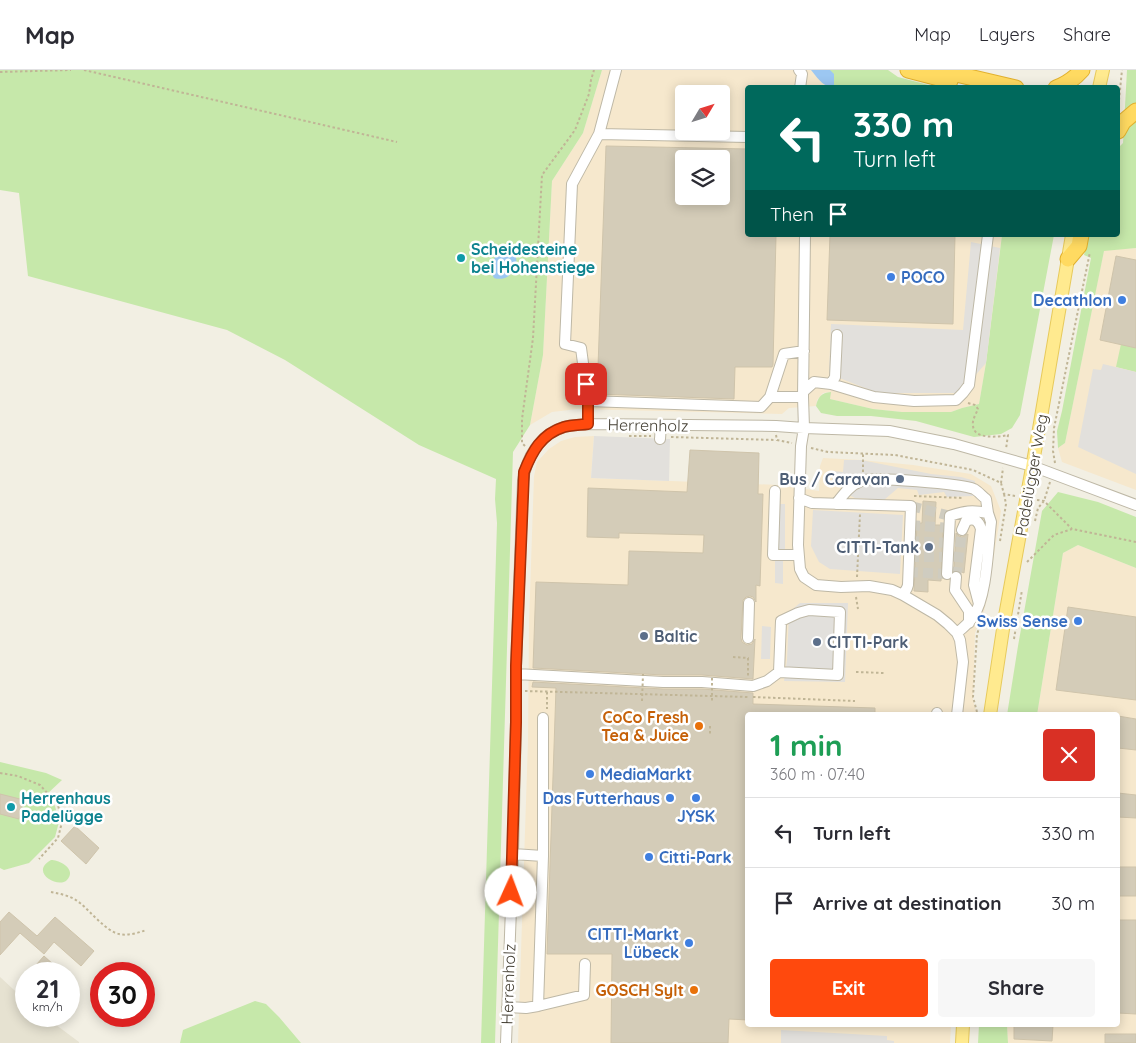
<!DOCTYPE html>
<meta charset="utf-8">
<style>
:root{--surface:#fff;--page:#f7f7f7;--text:#2b2b33;--muted:#7c7c81;--line:#e1e1e2;--accent:#ff490d}
body{margin:0;font-family:Quicksand,sans-serif;background:var(--page);color:var(--text);height:100vh;display:flex;flex-direction:column;font-size:19px;white-space:nowrap}
*{box-sizing:border-box;margin:0}
p{font-size:16px;color:var(--muted)}
.icon{flex:none;width:28px;height:28px;fill:none;stroke:currentColor;stroke-width:2;stroke-linecap:round;stroke-linejoin:round}
.map{position:relative;flex:1;overflow:hidden}
.details{position:absolute;left:745px;top:642px;width:375px;height:315px;display:flex;flex-direction:column;background:var(--surface);border-radius:5px;box-shadow:0 2px 12px #0003}
.details>*{flex:none}
.hud{position:absolute;left:745px;top:15px;width:375px;height:152px;border-radius:5px;box-shadow:0 2px 12px #0003;background:#00695c;color:#fff;overflow:hidden}
.needle{width:32px;rotate:52deg}
.controls{position:absolute;left:675px;top:15px;display:grid;gap:10px}
.controls a{display:grid;place-items:center;width:55px;height:55px;border-radius:5px;background:var(--surface);box-shadow:0 2px 12px #0003;font-size:25px}
.speed{position:absolute;left:15px;top:892px;display:flex;gap:10px;font-size:25px;font-weight:700;text-align:center}
.speed>*{display:grid;place-content:center;width:65px;height:65px;border-radius:50%;background:var(--surface);box-shadow:0 2px 12px #0003;line-height:1}
.speed small{font-size:12px;font-weight:400}
.speed .limit{border:8px solid #d22;background:#fff;color:#111}
.pin{position:absolute;display:grid;place-items:center;width:42px;height:42px;color:#fff;margin:-21px;border-radius:10px;box-shadow:0 2px 8px #0006}
.me{position:absolute;width:55px;margin:-28px;rotate:2deg;stroke-linejoin:round;filter:drop-shadow(0 0 4px #0008)}
.turn{display:flex;align-items:center;gap:18px;height:105px;padding:0 25px;font-size:22px}
.turn .icon{width:65px;height:65px;stroke-width:2.5}
.turn b{display:block;font-size:35px;line-height:42px}
.then{display:flex;align-items:center;height:48px;padding:0 25px;background:#0003;gap:10px;font-size:19px}
.round{display:grid;place-items:center;flex:none;width:52px;height:52px;border-radius:5px;background:var(--page)}
.summary{display:flex;align-items:center;justify-content:space-between;height:85px;padding:0 25px}
h1{font-size:30px;font-weight:700;line-height:38px;color:#1e9e55}
.button{display:flex;gap:10px;margin-top:auto;padding:10px 25px}
.button a{flex:1;height:58px;border-radius:5px;background:var(--accent);color:#fff;font-size:20px;font-weight:700;line-height:58px;text-align:center}
.button a+a{background:var(--page);color:var(--text)}
ul{padding:0;list-style:none}
li{display:flex;align-items:center;gap:15px;height:70px;padding:0 25px;border-top:1px solid var(--line)}
li div{flex:1}
li b{display:block;font-size:19px}
li em{font-style:normal}
header{display:flex;align-items:center;gap:30px;box-sizing:border-box;height:70px;padding:0 25px;background:var(--surface);border-bottom:1px solid var(--line)}
header strong{font-size:24px}
nav{display:flex;gap:28px;margin-inline-start:auto;font-size:18px}
.map>svg:first-child{display:block}
.residential{fill:#e6e2d1}
.commercial{fill:#f6e8cd;fill-rule:evenodd}
.green{fill:#c6e8aa}
.parking{fill:#e2e0dc}
.water{fill:#9cc7f2}
.building{fill:#d4ccb8;stroke:#cfc4ab;fill-rule:evenodd}
.lines{fill:none;stroke-linecap:round;stroke-linejoin:round}
.minor-tunnel{stroke:#cfccc0;stroke-width:10;stroke-dasharray:10 5;stroke-linecap:butt}
.minor-casing{stroke:#beb8a6;stroke-width:12}
.major-casing{stroke:#e7ca5c;stroke-width:14}
.highway-casing{stroke:#e2b12e;stroke-width:17}
.path{stroke:#c0b596;stroke-width:2;stroke-dasharray:2.5 2.5;stroke-linecap:butt}
.minor{stroke:#fff;stroke-width:10}
.major{stroke:#ffea8f;stroke-width:12}
.highway{stroke:#ffda61;stroke-width:15}
.path-bridge{stroke:#c0b596;stroke-width:2;stroke-dasharray:2.5 2.5;stroke-linecap:butt}
.route-casing{stroke:#a62f08;stroke-width:12}
.route{stroke:#ff490d;stroke-width:9}
.culture-dot{fill:#0f9aa8;stroke:#fff;stroke-width:2}
.shop-dot{fill:#3f7fe0;stroke:#fff;stroke-width:2}
.service-dot{fill:#5c6f8a;stroke:#fff;stroke-width:2}
.food-dot{fill:#e8710a;stroke:#fff;stroke-width:2}
.labels{text-anchor:middle;dominant-baseline:central;stroke-width:5;stroke-linejoin:round;paint-order:stroke}
.culture-label{font-size:16px;font-weight:bold;fill:#0d838f;stroke:#fff;text-anchor:start}
.shop-label{font-size:16px;font-weight:bold;fill:#366cbe;stroke:#fff;text-anchor:end}
.street-label{font-size:16px;fill:#443f33;stroke:#fff}
.service-label{font-size:16px;font-weight:bold;fill:#4e5e75;stroke:#fff;text-anchor:end}
.food-label{font-size:16px;font-weight:bold;fill:#c56008;stroke:#fff;text-anchor:end}
</style>
<header>
<strong>Map</strong>
<nav><a>Map</a><a>Layers</a><a>Share</a></nav>
</header>
<div class="map">
<svg width="1136" height="973" viewBox="0 0 1136 973">
<rect width="100%" height="100%" fill="#f2efe3"/>
<path class="residential" d="M0 907 26 931V946H44L79 972V973H0Z"/>
<path class="commercial" d="M602 0H813L830 17 748 18V165H1002L986 293 979 334 962 338 951 342H902L873 339 830 329V322L823 323 817 330 816 336 789 338 782 344 577 339 552 342 530 355 543 285 552 111 583 63ZM684 24H721V61H684ZM684 89H721V126H684Z
M1136 178V420L1062 392 1058 378 1065 373 1104 180Z
M594 366 591 408 779 415 819 421 820 396 823 388 861 390 913 395 971 404 991 416 1001 441 987 529 983 545 975 563 973 630 977 645H748V955H951L950 973H518L528 671 529 553 534 406 537 392 549 379 561 371 575 367Z
M1078 475 1136 498V973H1008L1007 955H1118V645H1037L1063 483Z"/>
<path class="green" d="M0 0H602L583 63 552 111 543 285 530 355 513 382 495 973H481L497 453 495 429 496 409 419 375 285 290 227 260 28 206 19 123 0 120Z
M813 0H888L898 7 936 17H830Z
M1127 0H1136V178L1104 181 1065 373 1058 378 1057 361 1062 341 1091 188 1084 185 1088 165H1118V78L1123 73Z
M1002 165H1054L1020 345 1012 358 1001 364 974 367 916 351 871 346H837L821 343 816 336C818 327 821 323 831 322L830 329 873 339 902 342H951L962 338 979 334 986 293Z
M1121 274 1136 278V302L1116 297Z
M1058 422 1098 432 1136 447V498L1078 475 1063 483 1037 645H1007L1018 576 1042 441Z
M0 692 46 703 62 710 46 725 55 736 59 752 55 767 29 793 4 800 0 798Z
M51 790C60 790 77 799 67 810 58 819 29 802 51 790Z
M255 931 266 934 279 947 301 973H180L183 960Z
M979 955H1007L1008 973H978Z"/>
<path class="parking" d="M971 172 1000 178 986 293 960 323H878L829 304 831 254 963 260Z
M1103 294 1136 302V404L1078 377 1093 299 1101 300Z
M594 366 670 369 669 411 591 408Z
M844 390H861L931 404 961 407 975 411 973 426 947 427 944 422 919 425 917 420 898 418 884 430 855 428 845 423 843 413 832 412 833 401 843 402Z
M777 434H785V480H777Z
M813 440 903 445 900 504 830 499 819 492 811 476Z
M775 488H783V514L775 513Z
M800 533H848L845 612 784 611 787 590 789 542Z
M762 556 771 557 770 589H761Z
M781 960 887 966V970L894 971V973H781Z"/>
<path class="water" d="M811 0H830L834 4V16C824 19 817 7 811 0Z
M510 177C513 181 516 184 516 188 519 201 506 212 494 208 487 196 496 179 510 177Z"/>
<path class="building" d="M606 76 748 79V165H776L773 295 772 297H735L734 329 597 324ZM684 89H721V126H684Z
M830 165H955L953 254 827 250Z
M1116 186 1136 190V278L1100 270Z
M690 380 759 383 758 424H763L760 516 756 515V532L753 527 750 526 746 527 743 530 741 568 742 572 747 575 752 574 755 569 753 609 702 605H663L533 598 536 512 628 515 629 481 703 483 704 465 619 463V468L587 467 588 418 687 422Z
M923 431 936 432 935 455H943L941 511 928 510V522L914 521 917 453H922Z
M956 463 959 466 962 467 968 464 964 503 957 500 954 501Z
M1068 537 1136 547V630L1056 620Z
M533 612 663 619H702L753 623V634L875 638V645H748V950L729 949 728 973H611L612 884H547L556 618 532 617Z
M1118 646 1136 649V680L1118 678Z
M1118 723 1136 725V748L1118 747Z
M0 724 24 730 19 749 0 744Z
M75 756 99 778 86 794 61 771Z
M1118 797H1136V826H1118Z
M9 842 37 866 55 847 94 881 81 896 54 872 44 884 20 863 0 885V852Z
M1118 850H1136V944L1118 943Z
M44 886 64 904H28Z
M1014 955H1053L1052 971 1014 969Z
M1105 964H1136V973H1105Z"/>
<g class="lines">
<path class="minor-tunnel" d="M911 436 950 446
M910 455 949 458
M909 471 949 473
M909 487H948
M908 502 947 504
M956 507 962 460"/>
<defs>
<path id="minor" d="M799 0 802 4 800 18
M599 64 616 0
M805 165 803 327 804 358 801 376 798 475 800 499 804 507 816 515 841 517 869 516 892 520 903 525 937 545 948 554 957 563 960 570 963 592 957 645
M831 314 835 307 837 265
M804 321 814 312 831 314 874 327 914 331 956 330 963 323 969 315 988 165
M770 327H803
M588 331 581 278 565 274 572 114 599 64 748 67
M588 354V331L761 337 770 327 784 284 804 281
M660 369 661 355
M775 421 773 485H798
M799 428 812 433 911 436 908 515 907 518 903 525
M836 434C843 425 850 415 861 411 872 406 962 414 974 419 978 421 982 426 986 429L988 443
M962 460 966 451C974 447 979 451 981 459L974 515 979 534
M947 504 950 446C964 441 972 440 988 443L991 452C988 477 987 527 973 547 969 553 963 558 957 563
M956 507 955 520 969 541V553
M748 568 749 533
M516 604 663 612H702L753 616 767 611 779 602 838 605 840 542 809 540 798 543 781 551 779 602
M937 645V643
M513 784 543 786
M538 936 543 786V648
M507 937 526 938 538 936 584 925 585 894
M506 973 513 784 516 652V596L523 411C526 388 540 364 564 357 571 355 580 355 588 354L776 356 804 358 889 361 954 374 1032 396 1136 435"/>
<path id="major" d="M1099 18 1103 0
M990 645 1005 546 1039 359 1072 165
M962 973 963 955"/>
<path id="highway" d="M908 0 950 11
M939 0 1016 18
M1056 18C1067 14 1075 8 1082 0
M1118 61 1123 52 1136 41
M1068 189 1079 176 1081 165"/>
</defs>
<use href="#minor" class="minor-casing"/>
<use href="#major" class="major-casing"/>
<use href="#highway" class="highway-casing"/>
<path class="path" d="M84 0 397 72
M0 2 71 0
M1118 40 1122 0
M968 333 975 335 978 339C976 344 972 350 973 355 973 370 999 367 1008 365L1006 379
M776 365 777 370 792 373
M629 366H651
M671 367 776 370
M525 376 522 373V349L533 268 542 105 575 60 589 24 591 10 594 0
M811 378 828 382 895 385 973 400 1001 413 1004 424 1015 426
M1055 393 1053 381 1054 358 1090 182
M863 402V384
M1001 413 1003 398
M914 426 964 428
M1037 430 1044 431 1072 459
M1035 451 1038 438 1044 431 1050 412
M1000 471 1006 434 1004 424
M1027 492 1054 465 1072 459 1136 472
M857 507 860 444
M856 527 858 539
M1014 569 1022 520
M733 587 748 588V607
M856 602 884 603
M525 621 748 627
M547 622V639
M753 627 855 631
M977 642 973 627 977 564 980 556
M710 656V666
M0 703 18 706 40 715 58 735 62 752 58 768 39 789
M51 822C61 824 72 826 80 833 90 841 107 862 119 864 128 866 138 863 146 860"/>
<use href="#minor" class="minor"/>
<use href="#major" class="major"/>
<use href="#highway" class="highway"/>
<path class="path-bridge" d="M712 608V633
M642 631 643 604"/>
</g>
<g class="lines">
<defs>
<path id="route" d="M511 822 516 652V596L524 402C532 382 541 364 564 357 571 355 580 355 588 354V331L586 314"/>
</defs>
<use href="#route" class="route-casing"/>
<use href="#route" class="route"/>
</g>
<g class="culture-dot">
<circle cx="461" cy="188" r="5"/>
<circle cx="11" cy="737" r="5"/>
</g>
<g class="shop-dot">
<circle cx="891" cy="207" r="5"/>
<circle cx="1122" cy="230" r="5"/>
<circle cx="1078" cy="551" r="5"/>
<circle cx="590" cy="704" r="5"/>
<circle cx="670" cy="728" r="5"/>
<circle cx="696" cy="728" r="5"/>
<circle cx="649" cy="787" r="5"/>
<circle cx="689" cy="873" r="5"/>
</g>
<g class="service-dot">
<circle cx="900" cy="409" r="5"/>
<circle cx="929" cy="477" r="5"/>
<circle cx="644" cy="566" r="5"/>
<circle cx="817" cy="572" r="5"/>
</g>
<g class="food-dot">
<circle cx="699" cy="656" r="5"/>
<circle cx="694" cy="920" r="5"/>
</g>
<g class="labels">
<g class="culture-label">
<text x="471" y="179">Scheidesteine<tspan x="471" dy="18">bei Hohenstiege</tspan></text>
<text x="21" y="728">Herrenhaus<tspan x="21" dy="18">Padelügge</tspan></text>
</g>
<g class="shop-label">
<text x="901" y="207" text-anchor="start">POCO</text>
<text x="1112" y="230">Decathlon</text>
<text x="1068" y="551">Swiss Sense</text>
<text x="600" y="704" text-anchor="start">MediaMarkt</text>
<text x="660" y="728">Das Futterhaus</text>
<text x="696" y="746" text-anchor="middle">JYSK</text>
<text x="659" y="787" text-anchor="start">Citti-Park</text>
<text x="679" y="864">CITTI-Markt<tspan x="679" dy="18">Lübeck</tspan></text>
</g>
<g class="street-label">
<text transform="translate(648 355) rotate(1)">Herrenholz</text>
<text transform="translate(1031 405) rotate(-80)">Padelügger Weg</text>
<text transform="translate(508 914) rotate(-88)">Herrenholz</text>
</g>
<g class="service-label">
<text x="890" y="409">Bus / Caravan</text>
<text x="919" y="477">CITTI-Tank</text>
<text x="654" y="566" text-anchor="start">Baltic</text>
<text x="827" y="572" text-anchor="start">CITTI-Park</text>
</g>
<g class="food-label">
<text x="689" y="647">CoCo Fresh<tspan x="689" dy="18">Tea &amp; Juice</tspan></text>
<text x="684" y="920">GOSCH Sylt</text>
</g>
</g>
</svg>
<div class="controls">
<a><svg class="needle" viewBox="-14 -14 28 28"><path d="M0-13l5 13h-10z" fill="#e53935"/><path d="M0 13l5-13h-10z" fill="#7c7c81"/></svg></a>
<a><svg class="icon" aria-label="layers" viewBox="0 0 24 24"><path d="M12 4l9 5-9 5-9-5zM3 14l9 5 9-5"/></svg></a>
</div>
<div class="speed"><div>21<small>km/h</small></div><div class="limit">30</div></div>
<div class="pin" style="left:586px;top:314px;background:#d93025"><svg class="icon" aria-label="arrive" viewBox="0 0 24 24"><path d="M6 21V4h12l-3 4 3 4H6"/></svg></div>
<svg class="me" style="left:511px;top:822px" viewBox="-20 -20 40 40"><circle r="19" fill="#fff"/><path d="M0-13L10 11 0 6-10 11z" fill="#ff490d"/></svg>
<div class="hud">
<div class="turn"><svg class="icon" aria-label="left" viewBox="0 0 24 24"><path d="M17 20v-9H6M10 6l-5 5 5 5"/></svg><div><b>330 m</b>Turn left</div></div>
<div class="then">Then<svg class="icon" aria-label="arrive" viewBox="0 0 24 24"><path d="M6 21V4h12l-3 4 3 4H6"/></svg></div>
</div>
<section class="details">
<div class="summary"><div><h1>1 min</h1><p>360 m · 07:40</p></div><a class="round" style="background:#d93025;color:#fff"><svg class="icon" aria-label="close" viewBox="0 0 24 24"><path d="M6 6l12 12M18 6L6 18"/></svg></a></div>
<ul>
<li><svg class="icon" aria-label="left" viewBox="0 0 24 24"><path d="M17 20v-9H6M10 6l-5 5 5 5"/></svg><div><b>Turn left</b></div><em>330 m</em></li>
<li><svg class="icon" aria-label="arrive" viewBox="0 0 24 24"><path d="M6 21V4h12l-3 4 3 4H6"/></svg><div><b>Arrive at destination</b></div><em>30 m</em></li>
</ul>
<div class="button"><a>Exit</a><a>Share</a></div>
</section>
</div>
